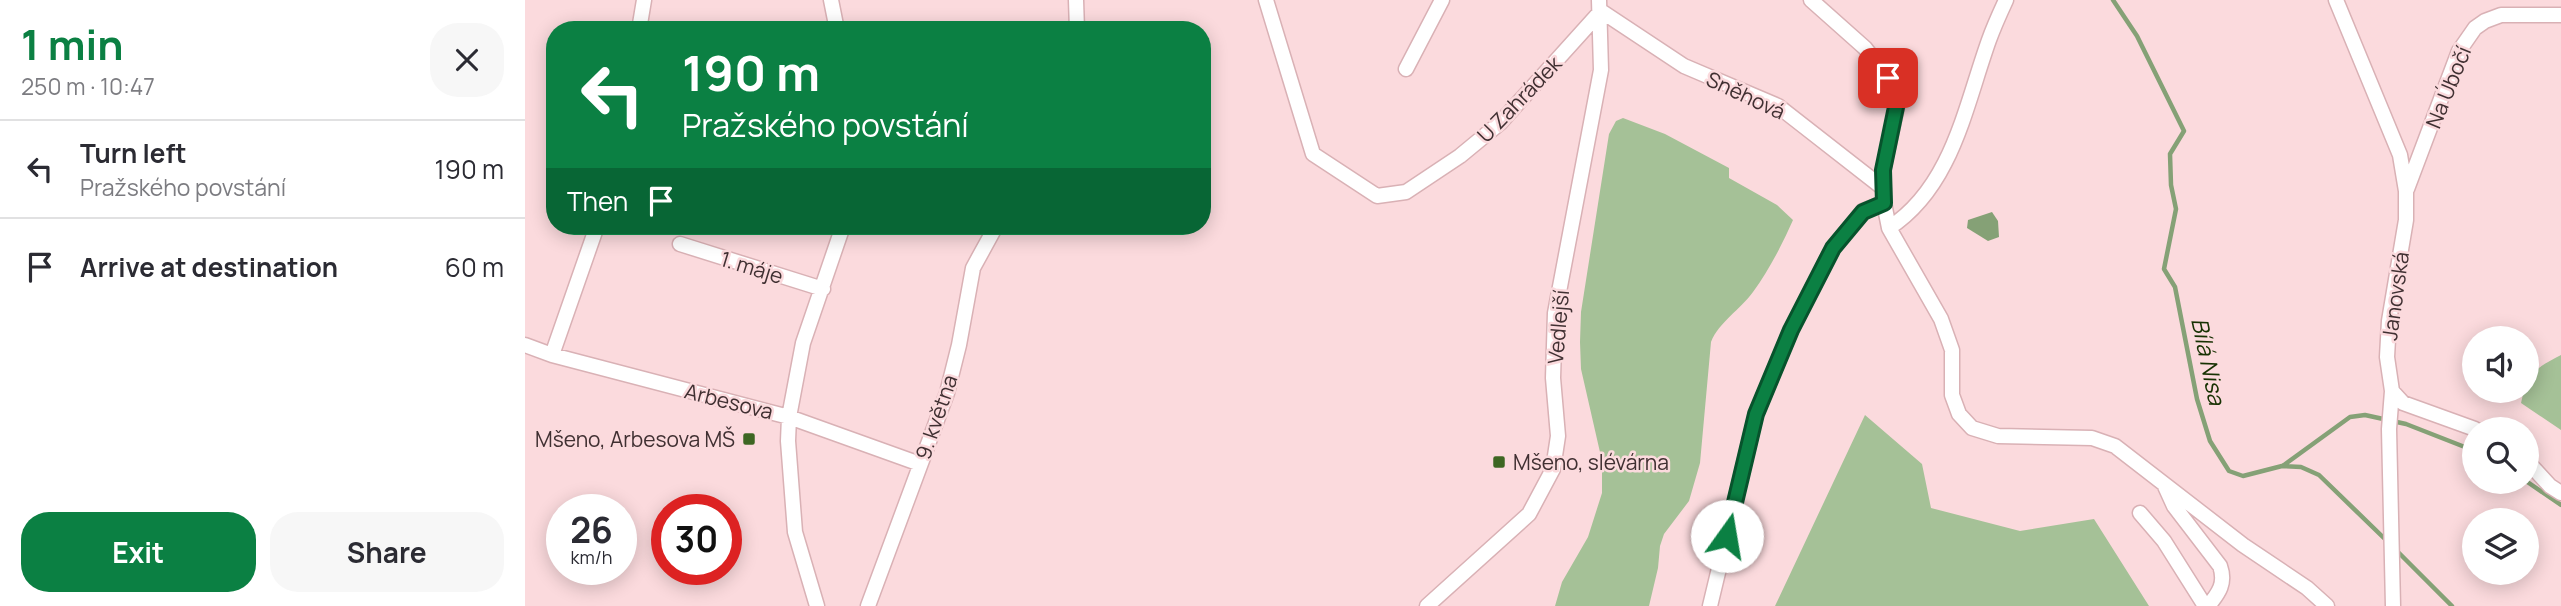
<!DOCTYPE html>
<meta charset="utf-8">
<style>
:root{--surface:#fff;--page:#f7f7f7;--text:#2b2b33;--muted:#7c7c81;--line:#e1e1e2;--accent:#0b8043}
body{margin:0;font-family:Manrope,sans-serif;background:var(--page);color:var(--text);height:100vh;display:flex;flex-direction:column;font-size:26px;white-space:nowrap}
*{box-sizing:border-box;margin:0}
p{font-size:23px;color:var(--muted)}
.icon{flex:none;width:38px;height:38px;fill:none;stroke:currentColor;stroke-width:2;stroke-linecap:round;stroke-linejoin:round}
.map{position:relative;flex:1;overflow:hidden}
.panel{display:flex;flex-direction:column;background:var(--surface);width:525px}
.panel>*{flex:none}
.guide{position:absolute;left:21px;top:21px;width:665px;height:214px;border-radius:28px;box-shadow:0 4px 18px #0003;background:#0b8043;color:#fff;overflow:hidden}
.tools{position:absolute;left:1937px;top:326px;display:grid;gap:14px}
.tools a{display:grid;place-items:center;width:77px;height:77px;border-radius:50%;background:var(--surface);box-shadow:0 4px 18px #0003;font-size:35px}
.speed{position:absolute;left:21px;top:494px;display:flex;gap:14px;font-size:35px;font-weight:700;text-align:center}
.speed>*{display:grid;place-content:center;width:91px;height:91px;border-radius:50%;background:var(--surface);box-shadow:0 4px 18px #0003;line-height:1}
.speed small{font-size:18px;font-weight:400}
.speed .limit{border:10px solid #d22;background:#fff;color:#111}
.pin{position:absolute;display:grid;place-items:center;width:60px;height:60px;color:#fff;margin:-30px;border-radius:14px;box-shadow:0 4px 10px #0006}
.me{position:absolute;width:77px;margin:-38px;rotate:13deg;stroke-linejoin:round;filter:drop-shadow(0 0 5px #0008)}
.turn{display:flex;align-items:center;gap:24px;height:147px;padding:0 21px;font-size:32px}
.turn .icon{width:91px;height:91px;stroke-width:2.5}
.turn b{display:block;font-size:49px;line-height:60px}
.then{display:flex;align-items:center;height:66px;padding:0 21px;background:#0003;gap:14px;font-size:26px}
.round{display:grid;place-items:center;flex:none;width:74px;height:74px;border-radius:28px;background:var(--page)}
.head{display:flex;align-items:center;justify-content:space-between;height:119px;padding:0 21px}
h1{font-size:42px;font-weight:700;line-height:52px;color:var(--accent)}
.button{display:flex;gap:14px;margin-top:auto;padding:14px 21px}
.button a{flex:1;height:80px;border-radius:28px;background:var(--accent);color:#fff;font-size:28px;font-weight:700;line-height:80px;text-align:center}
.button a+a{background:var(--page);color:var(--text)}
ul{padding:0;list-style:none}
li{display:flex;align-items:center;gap:21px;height:98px;padding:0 21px;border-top:2px solid var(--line)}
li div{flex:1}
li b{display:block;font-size:26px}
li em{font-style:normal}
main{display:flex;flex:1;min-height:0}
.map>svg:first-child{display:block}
.green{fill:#a5c197}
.water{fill:#85a176}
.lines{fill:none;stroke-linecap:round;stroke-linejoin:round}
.stream{stroke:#85a176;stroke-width:4.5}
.minor-casing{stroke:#d9b1b5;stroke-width:17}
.minor{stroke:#fff;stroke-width:14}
.route-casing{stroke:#07532c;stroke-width:18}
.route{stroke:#0b8043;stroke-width:12}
.poi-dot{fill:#3d6622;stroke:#fbdadd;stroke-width:2.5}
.labels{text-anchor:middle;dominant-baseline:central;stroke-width:5;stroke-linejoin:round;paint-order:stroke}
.street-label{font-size:21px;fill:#403032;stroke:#fbdadd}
.poi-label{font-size:21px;fill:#403032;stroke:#fbdadd;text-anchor:end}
.water-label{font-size:23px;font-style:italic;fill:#163102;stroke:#fbdadd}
</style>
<main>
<section class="panel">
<div class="head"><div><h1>1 min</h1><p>250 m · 10:47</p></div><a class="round"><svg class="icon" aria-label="close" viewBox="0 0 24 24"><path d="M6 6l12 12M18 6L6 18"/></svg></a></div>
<ul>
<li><svg class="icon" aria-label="left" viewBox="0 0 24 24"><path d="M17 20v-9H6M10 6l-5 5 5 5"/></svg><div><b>Turn left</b><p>Pražského povstání</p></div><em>190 m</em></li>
<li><svg class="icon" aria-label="arrive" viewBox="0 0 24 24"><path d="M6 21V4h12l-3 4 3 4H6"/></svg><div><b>Arrive at destination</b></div><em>60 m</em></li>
</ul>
<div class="button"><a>Exit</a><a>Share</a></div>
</section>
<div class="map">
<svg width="2036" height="606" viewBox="0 0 2036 606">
<rect width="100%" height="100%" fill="#fbdadd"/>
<path class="green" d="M1098 118 1140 134 1204 168V178L1252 205 1268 220C1257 245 1244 270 1228 292 1215 310 1194 322 1186 342L1175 463 1164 501 1139 534 1135 546 1133 568 1124 606H1030L1037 582 1063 537 1077 493V461L1056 369 1055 342 1056 312 1084 134 1091 121Z
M2036 355V430L1996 403 1999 390H2002C2002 371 2021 363 2036 355Z
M1340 415 1397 464 1406 508 1495 531 1569 519 1624 606H1250Z"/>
<path class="water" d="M1467 212 1473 221 1474 237 1463 241 1442 228 1443 220Z"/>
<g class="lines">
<path class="stream" d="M1588 0 1612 36 1659 131 1645 154 1646 185 1651 209 1639 269 1650 287 1672 399 1685 441 1704 471 1718 476 1757 466 1776 467 1794 475 1862 541
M1759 465 1825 417 1840 415 1881 424 1950 451
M2001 481 2036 505
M1870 549 1927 606"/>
<defs>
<path id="minor" d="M306 0 312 30
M551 0 552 30
M741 0 788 154 852 196 881 192 935 156 975 123 1076 11 1159 66 1253 106 1358 188
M1286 0 1340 48 1363 78 1372 107 1358 170 1359 203 1364 228 1416 319 1427 350V395L1434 414 1447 428 1473 436 1567 438 1590 446 1718 545 1782 588 1802 606
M1811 0 1875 155 1881 191V220L1864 321 1862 357 1867 391 1864 429 1868 606
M114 30 119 0
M881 69 917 0
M1882 189 1934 51 1950 28 1960 21 1976 15H2036
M1364 228C1427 187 1440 107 1464 40 1469 26 1475 13 1481 0
M155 244 298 289
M0 345 27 355 264 417 395 464
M27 355 72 226
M1867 391 1878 403 1950 429
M2002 461 2025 486 2036 493
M1639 484 1649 506 1695 566C1701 583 1694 593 1683 606
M1615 513 1639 541 1680 606
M292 606 270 532 263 441 264 417 278 343 318 226
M343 606 422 393 434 345 448 268 471 226
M902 606 1004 514 1028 469 1033 436 1028 378 1030 313 1076 70 1074 0
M1185 606 1231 414 1266 330 1308 248 1338 211 1359 203"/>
</defs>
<use href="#minor" class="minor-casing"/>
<use href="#minor" class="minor"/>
</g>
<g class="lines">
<defs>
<path id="route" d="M1202 536 1231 414 1266 330 1308 248 1338 212 1359 203 1358 170 1371 107 1363 78"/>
</defs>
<use href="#route" class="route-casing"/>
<use href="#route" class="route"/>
</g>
<g class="poi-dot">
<rect x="217" y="432" width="14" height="14" rx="3.5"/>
<rect x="967" y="455" width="14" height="14" rx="3.5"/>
</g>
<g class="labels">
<g class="street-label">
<text transform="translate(1923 87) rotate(-68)">Na Úbočí</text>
<text transform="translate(1221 95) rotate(25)">Sněhová</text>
<text transform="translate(994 99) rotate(-46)">U Zahrádek</text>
<text transform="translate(227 267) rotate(17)">1. máje</text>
<text transform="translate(1870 296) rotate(-82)">Janovská</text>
<text transform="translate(1033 327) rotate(-85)">Vedlejší</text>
<text transform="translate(204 401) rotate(14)">Arbesova</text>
<text transform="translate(411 417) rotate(-71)">9. května</text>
</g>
<g class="poi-label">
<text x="210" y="439">Mšeno, Arbesova MŠ</text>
<text x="988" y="462" text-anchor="start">Mšeno, slévárna</text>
</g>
<g class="water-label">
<text transform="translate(1684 361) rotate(78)">Bílá Nisa</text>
</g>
</g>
</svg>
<div class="tools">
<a><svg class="icon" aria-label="sound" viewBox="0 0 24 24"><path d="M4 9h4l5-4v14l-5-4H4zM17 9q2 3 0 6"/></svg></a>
<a><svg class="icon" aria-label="search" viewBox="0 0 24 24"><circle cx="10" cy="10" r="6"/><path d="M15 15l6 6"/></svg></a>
<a><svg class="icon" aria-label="layers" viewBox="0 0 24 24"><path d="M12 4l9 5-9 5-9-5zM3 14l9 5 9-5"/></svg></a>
</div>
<div class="speed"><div>26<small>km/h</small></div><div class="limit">30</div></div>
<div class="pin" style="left:1363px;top:78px;background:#d93025"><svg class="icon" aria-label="arrive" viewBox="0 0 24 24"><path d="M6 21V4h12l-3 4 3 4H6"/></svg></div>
<svg class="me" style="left:1202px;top:536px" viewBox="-20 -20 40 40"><circle r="19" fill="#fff"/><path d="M0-13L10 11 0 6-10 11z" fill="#0b8043"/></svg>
<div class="guide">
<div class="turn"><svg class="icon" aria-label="left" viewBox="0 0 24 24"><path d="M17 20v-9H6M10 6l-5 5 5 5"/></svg><div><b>190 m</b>Pražského povstání</div></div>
<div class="then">Then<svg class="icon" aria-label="arrive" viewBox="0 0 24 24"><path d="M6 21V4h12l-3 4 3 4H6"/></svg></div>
</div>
</div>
</main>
